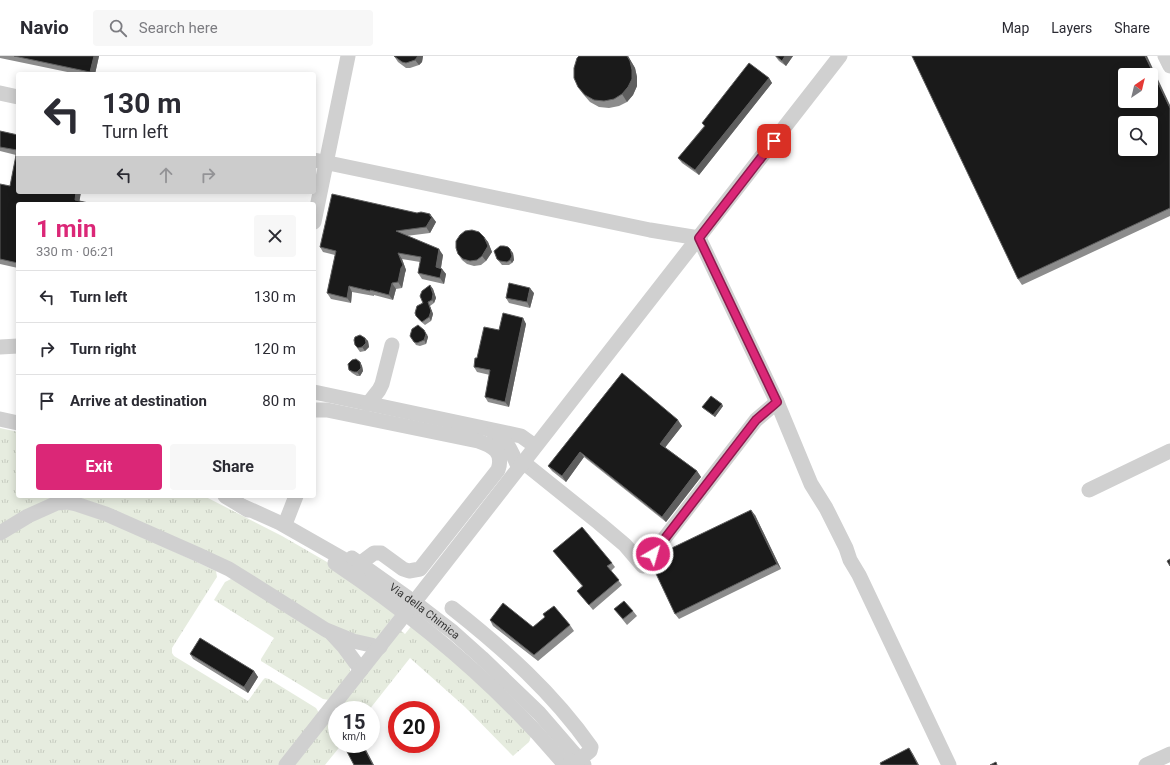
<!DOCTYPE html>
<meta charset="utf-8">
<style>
:root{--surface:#fff;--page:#f7f7f7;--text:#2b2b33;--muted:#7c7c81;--line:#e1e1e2;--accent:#db2777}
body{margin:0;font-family:Roboto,sans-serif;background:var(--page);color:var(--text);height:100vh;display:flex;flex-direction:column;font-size:15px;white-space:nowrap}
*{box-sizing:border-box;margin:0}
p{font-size:13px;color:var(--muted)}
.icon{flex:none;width:22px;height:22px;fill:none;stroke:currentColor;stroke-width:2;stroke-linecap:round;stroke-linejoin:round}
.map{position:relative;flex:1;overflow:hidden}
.details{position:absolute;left:16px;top:146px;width:300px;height:296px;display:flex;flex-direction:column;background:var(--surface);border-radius:4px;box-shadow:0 2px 10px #0003}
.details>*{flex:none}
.banner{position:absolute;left:16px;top:16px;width:300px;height:122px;border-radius:4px;box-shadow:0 2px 10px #0003;background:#fff;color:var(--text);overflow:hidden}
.needle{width:26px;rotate:35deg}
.tools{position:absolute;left:1118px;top:12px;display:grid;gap:8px}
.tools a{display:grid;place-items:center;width:40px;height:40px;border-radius:4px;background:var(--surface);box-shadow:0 2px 10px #0003;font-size:20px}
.speed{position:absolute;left:328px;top:645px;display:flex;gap:8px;font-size:20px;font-weight:700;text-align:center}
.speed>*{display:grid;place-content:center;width:52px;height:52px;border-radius:50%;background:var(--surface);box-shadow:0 2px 10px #0003;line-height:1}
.speed small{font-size:10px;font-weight:400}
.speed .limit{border:6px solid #d22;background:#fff;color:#111}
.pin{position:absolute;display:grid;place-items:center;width:34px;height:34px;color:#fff;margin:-17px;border-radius:8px;box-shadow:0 2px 6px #0006}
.me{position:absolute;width:44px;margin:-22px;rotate:38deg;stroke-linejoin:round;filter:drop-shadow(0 0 3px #0008)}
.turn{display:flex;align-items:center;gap:14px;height:84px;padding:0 20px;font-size:18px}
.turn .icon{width:52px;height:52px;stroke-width:2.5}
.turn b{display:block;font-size:28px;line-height:34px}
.lanes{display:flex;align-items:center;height:38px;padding:0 20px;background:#0003;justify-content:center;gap:20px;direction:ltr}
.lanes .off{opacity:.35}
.round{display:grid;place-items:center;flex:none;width:42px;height:42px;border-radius:4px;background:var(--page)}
.overview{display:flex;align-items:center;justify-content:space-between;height:68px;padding:0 20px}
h1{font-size:24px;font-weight:700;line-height:30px;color:var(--accent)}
.cta{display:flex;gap:8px;margin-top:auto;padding:8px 20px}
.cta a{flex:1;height:46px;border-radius:4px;background:var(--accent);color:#fff;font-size:16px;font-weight:700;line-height:46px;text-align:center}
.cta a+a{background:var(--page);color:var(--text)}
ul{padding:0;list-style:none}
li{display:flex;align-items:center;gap:12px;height:52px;padding:0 20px;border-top:1px solid var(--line)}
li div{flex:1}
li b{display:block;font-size:15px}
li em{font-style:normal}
header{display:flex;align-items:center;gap:24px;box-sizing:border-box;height:56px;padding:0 20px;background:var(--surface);border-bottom:1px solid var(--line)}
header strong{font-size:19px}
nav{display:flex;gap:22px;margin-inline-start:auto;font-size:14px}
.search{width:280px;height:36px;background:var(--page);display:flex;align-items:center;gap:10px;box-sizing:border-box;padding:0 14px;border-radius:4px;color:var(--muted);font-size:15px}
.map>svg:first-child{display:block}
.grass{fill:url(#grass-tufts)}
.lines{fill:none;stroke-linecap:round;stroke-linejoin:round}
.minor{stroke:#d0d0d0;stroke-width:15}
.wall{fill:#8c8c8c}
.shaded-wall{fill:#5f5f5f}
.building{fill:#1a1a1a;stroke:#5f5f5f;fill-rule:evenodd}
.route-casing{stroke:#8e194d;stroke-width:10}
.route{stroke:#db2777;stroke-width:7}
.labels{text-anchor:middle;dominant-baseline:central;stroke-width:4;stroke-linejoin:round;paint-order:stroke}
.street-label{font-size:11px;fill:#333;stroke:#fff}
</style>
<header>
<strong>Navio</strong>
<div class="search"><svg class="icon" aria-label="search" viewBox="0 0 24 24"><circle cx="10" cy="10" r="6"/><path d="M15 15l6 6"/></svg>Search here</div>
<nav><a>Map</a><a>Layers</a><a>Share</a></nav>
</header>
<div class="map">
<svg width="1170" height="709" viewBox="0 0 1170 709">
<defs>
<pattern id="grass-tufts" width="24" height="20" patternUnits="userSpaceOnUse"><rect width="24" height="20" fill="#e6ecdf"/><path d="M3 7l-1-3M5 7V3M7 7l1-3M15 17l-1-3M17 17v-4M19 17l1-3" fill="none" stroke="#c6cbc0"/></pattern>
</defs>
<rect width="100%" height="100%" fill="#fff"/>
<path class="grass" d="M0 372 18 376V440H204L282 480 327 506 360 528 397 556 377 582 366 583 357 582 73 443 0 469Z
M67 453 88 458 130 475 216 515 217 521 215 524 172 592V597L174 600 248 645 263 624 265 622 269 623 316 652 319 657 317 661 279 709H0V484L53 454Z
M231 523 234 524 330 583 350 609V617L329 644 323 643 261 605V603L274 582 214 544 225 526Z
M413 568 447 596 531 680 529 686 513 700 465 651 410 602 369 654H338L400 574 405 578Z
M337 655V688H342L325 709H295Z"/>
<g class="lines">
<g class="minor">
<path d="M1165 0 1170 10"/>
<path d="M0 37 18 41"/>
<path d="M314 104 650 174 699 182 777 346 811 428 826 452 846 492 850 504 859 519 949 709"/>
<path d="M314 166 348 0"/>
<path d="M0 291 18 290"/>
<path d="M314 336 521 380 535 390"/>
<path d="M368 348 379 334 382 328 392 289"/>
<path d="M0 363 18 367"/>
<path d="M493 376C509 385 511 396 519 412"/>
<path d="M523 406 599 467 625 489 643 510 756 364 777 346"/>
<path d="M1089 434 1170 395"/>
<path d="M225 440 248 454"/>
<path d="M240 449 280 467 352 508 362 506 374 497H381L403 513 409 515 420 513 498 414C504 396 493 390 478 385L327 354H314"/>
<path d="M287 463 296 440"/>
<path d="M0 477 28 460 57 447 67 446 76 448 106 458 199 499 229 513 326 574 353 585 380 591"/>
<path id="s1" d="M352 502 414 546 453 576 482 602 539 657 584 709"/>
<path d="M335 507C420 564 499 630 565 709"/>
<path d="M452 552C504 593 553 637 591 691L590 695 575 707 571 705"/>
<path d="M332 578 344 591 361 614"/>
<path d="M286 709 405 558 840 0"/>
<path d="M1146 709 1170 698"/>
</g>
</g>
<path class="wall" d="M0 0H99L95 18H77L0 2Z
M394 0H423L422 6 419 9 410 12H406L398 6Z
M628 0 635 12 637 21V30L633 39 627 46 619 50 609 52 599 51 590 46 583 38 578 31Z
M775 0H793L786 10 779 5Z
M769 22 772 27 699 119 682 107 678 102 704 70 702 67Z
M1170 49V160L1022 229 1018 223Z
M0 75 18 79V136H81L79 145 18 148V212L0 208V128L10 130 16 99 0 95Z
M417 157 430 158 436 166 430 177 406 180 443 199 441 212 442 213 446 218 444 228 422 223 418 217 420 206 402 203 406 214 405 217 402 232 396 233 393 244 374 239V240L352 236 351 247 331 243 327 237 335 199 323 196 320 191Z
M484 181 488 186 492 196 486 205 481 209 474 210 467 208 462 204 458 198Z
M513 197 514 204 512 207 509 209H502L497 203Z
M430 229 433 233 436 242 434 247 430 250 433 258 431 265 425 269 419 264 416 260Z
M534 237 530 252 509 247 506 242Z
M523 262 526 268 509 351 488 346 485 341 490 319 477 316 474 311 477 302 499 274Z
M427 278 428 281 426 288 420 290 416 289 410 280Z
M365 282 368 285 369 291 365 295 360 296 355 289Z
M360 306 362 310 363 315 360 320H357L352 317 349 314Z
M622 317 682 370 665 391 697 415 701 421 666 466 584 401 566 426 552 415 548 410Z
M723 350 715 361 704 353 702 351Z
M267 440H276L275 442Z
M755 459 781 513 679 563 675 558Z
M553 495 612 507 615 511 611 515 622 529 593 554 577 535 582 530Z
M614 553 633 555 637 560 627 569Z
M490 564 533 571 570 569 574 575 538 605 493 570Z
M190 598 254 615 258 621 248 637 193 603Z"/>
<path class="shaded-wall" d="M94 0H99L95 18H92L90 16Z
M418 0H423L422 6 419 9 415 4Z
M628 0 635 12 637 21V30L633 39 627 46 622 38Z
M785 0H793L786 10 782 5Z
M1145 0H1147L1170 49V52Z
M769 22 772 27 699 119 695 114Z
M76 136H81L79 148 75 144Z
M430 158 436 166 430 177 426 171Z
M484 181 488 186 492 196 486 205 482 200Z
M439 193 443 199 440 217 436 211Z
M510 193 513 197 514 204 512 207 510 204Z
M398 197 402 203 406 214 405 217 402 232 398 226Z
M442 213 446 218 444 228 440 222Z
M392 227 396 233 393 244 389 239Z
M430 229 433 233 436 242 434 247 432 244Z
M349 230 352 236 351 247 347 242Z
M530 232 534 237 530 252 527 246Z
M428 246 430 250 433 258 431 265 429 261Z
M523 262 526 268 509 351 505 346Z
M424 274 428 281 426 288 424 284Z
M365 282 368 285 369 291 365 295 362 291Z
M360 306 362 310 363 315 360 320 357 316Z
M722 348 723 350 715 361 713 359Z
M678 364 682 370 664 393 660 388Z
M580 396 584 401 566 426 562 420Z
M697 415 701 421 666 466 662 461Z
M751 454 755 459 781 513 777 508Z
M254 615 258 621 248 637 244 631Z
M362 688H363L374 709H373Z
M909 692 913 698 919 709H918Z"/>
<path class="building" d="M14 0H94L90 16Z
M394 0H418L415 4 406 7 402 6Z
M579 0H627L630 5 632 14V23L628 31 622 38 614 43 604 45 594 44 585 39 578 31 574 22V12L577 2Z
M776 0H785L782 5Z
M912 0H1145L1170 52V152L1018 223ZM1125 19H1151V45H1125ZM1125 67H1151V93H1125Z
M749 7 769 22 695 114 678 102 705 70 702 67Z
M0 75 18 79V136H76L75 144 93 148H18V207L0 203V128L10 130 17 94 0 91Z
M332 138 417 157 421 156 430 158V160L432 161 426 171 396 175 439 193 436 211 442 213 440 222 418 217 421 201 398 197 403 209 401 212 398 226 392 227 389 239 370 234V235L349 230 347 242 327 237 336 195 320 191Z
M472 174 479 176 484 181 488 190 482 200 477 204 470 205 463 203 458 198 456 192V185L460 179 465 175Z
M500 190H504L508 191 510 193 512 200 510 204 507 206 500 205 497 203 494 195Z
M509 227 530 232 527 246 506 242Z
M430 229 433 238 432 244 428 246 431 255 429 261 422 266 416 260 415 257 417 250 423 247 420 240 422 235Z
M503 257 523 262 505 346 485 341 490 314 474 311 475 302H477L484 271 499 274Z
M418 269 424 274 426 278 424 284 417 287 414 286 410 280 412 273Z
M360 279 365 282 366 287 362 291 358 292 355 289 354 284 355 281Z
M356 303 360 306 361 312 357 316H354L349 314 348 308 352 304Z
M622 317 678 364 660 388 697 415 662 461 580 396 562 420 548 410Z
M711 340 722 348 713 359 702 351Z
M751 454 777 508 675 558 650 505 653 501Z
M582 471 612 507 607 510 619 524 589 549 577 535 583 530 553 495Z
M1170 503V510L1167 505Z
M624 545 633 555 623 563 614 553Z
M503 547 533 571 545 561 543 558 554 550 570 569 534 599 490 564Z
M200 582 254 615 244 631 190 598Z
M349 688H362L373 709H354L344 690Z
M909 692 918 709H881L880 707Z
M996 706 997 709H990Z"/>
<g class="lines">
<defs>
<path id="route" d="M653 498 756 364 777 346 699 182 774 85"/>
</defs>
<use href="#route" class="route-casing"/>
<use href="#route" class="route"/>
</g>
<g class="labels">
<g class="street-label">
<text stroke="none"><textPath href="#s1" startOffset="90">Via della Chimica</textPath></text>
</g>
</g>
</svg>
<div class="tools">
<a><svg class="needle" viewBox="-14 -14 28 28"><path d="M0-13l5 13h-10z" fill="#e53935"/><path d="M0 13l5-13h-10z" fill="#7c7c81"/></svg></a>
<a><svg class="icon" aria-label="search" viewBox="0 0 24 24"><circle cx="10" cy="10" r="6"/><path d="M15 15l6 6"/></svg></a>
</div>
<div class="speed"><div>15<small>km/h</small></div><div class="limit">20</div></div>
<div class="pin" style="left:774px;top:85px;background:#d93025"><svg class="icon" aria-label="arrive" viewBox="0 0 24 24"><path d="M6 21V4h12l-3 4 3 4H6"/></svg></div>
<svg class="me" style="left:653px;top:498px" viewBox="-20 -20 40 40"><circle r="17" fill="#db2777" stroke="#fff" stroke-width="3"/><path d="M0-11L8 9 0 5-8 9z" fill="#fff"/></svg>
<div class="banner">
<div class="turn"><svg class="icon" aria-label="left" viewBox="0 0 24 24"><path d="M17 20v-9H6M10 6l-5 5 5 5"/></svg><div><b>130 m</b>Turn left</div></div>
<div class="lanes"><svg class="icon" aria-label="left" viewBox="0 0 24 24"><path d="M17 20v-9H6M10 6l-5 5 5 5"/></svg><svg class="icon off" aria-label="ahead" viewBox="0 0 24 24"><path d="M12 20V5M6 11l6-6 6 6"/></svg><svg class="icon off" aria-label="right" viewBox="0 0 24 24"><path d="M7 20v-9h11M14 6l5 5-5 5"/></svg></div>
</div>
<section class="details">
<div class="overview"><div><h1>1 min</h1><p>330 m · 06:21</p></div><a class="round"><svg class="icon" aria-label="close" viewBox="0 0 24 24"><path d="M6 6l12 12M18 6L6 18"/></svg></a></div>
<ul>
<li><svg class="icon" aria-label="left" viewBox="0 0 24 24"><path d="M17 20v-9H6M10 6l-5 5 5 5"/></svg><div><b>Turn left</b></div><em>130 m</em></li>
<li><svg class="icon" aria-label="right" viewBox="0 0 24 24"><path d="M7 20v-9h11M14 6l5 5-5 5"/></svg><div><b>Turn right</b></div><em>120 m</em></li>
<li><svg class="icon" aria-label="arrive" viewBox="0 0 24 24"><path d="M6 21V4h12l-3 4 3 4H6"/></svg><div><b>Arrive at destination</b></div><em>80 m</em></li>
</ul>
<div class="cta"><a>Exit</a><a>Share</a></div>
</section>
</div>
